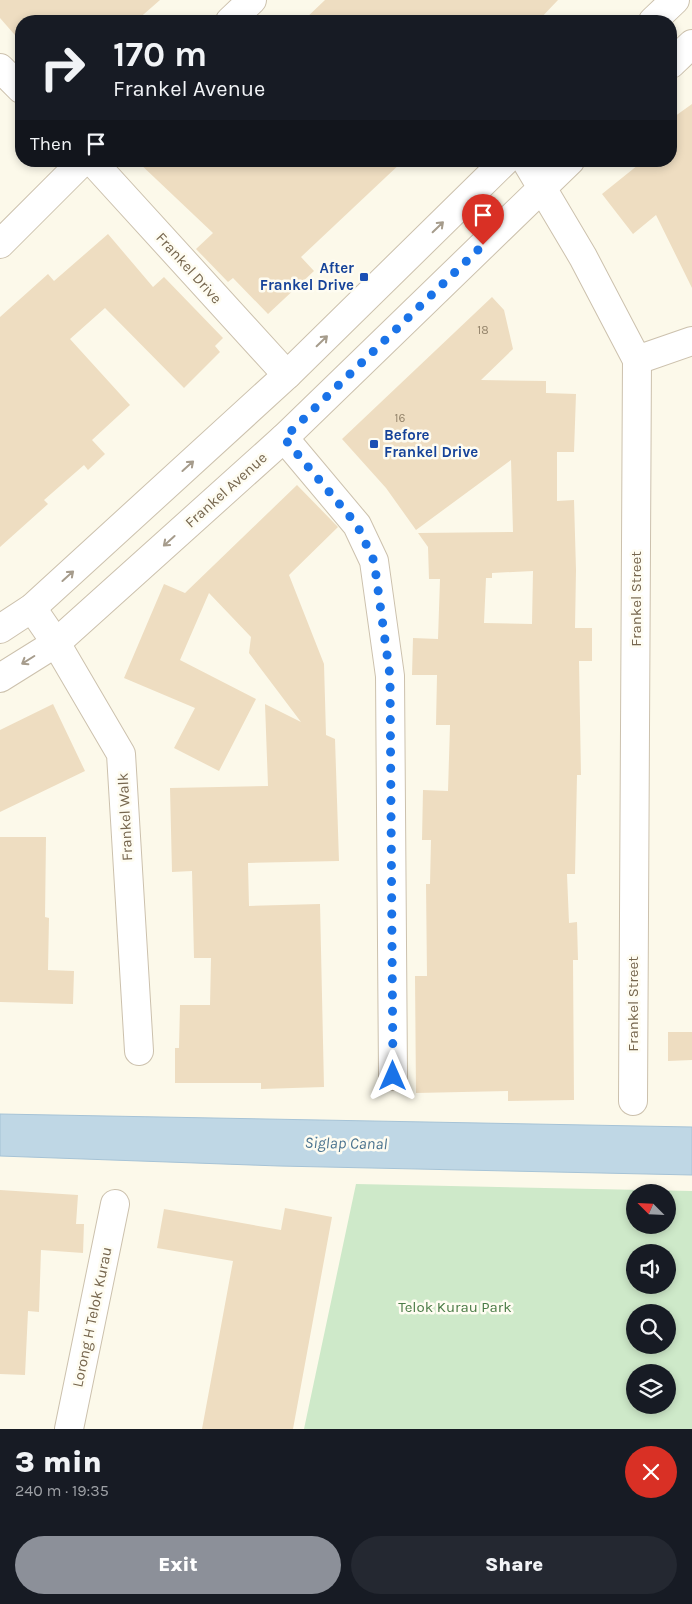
<!DOCTYPE html>
<meta charset="utf-8">
<style>
:root{--surface:#171b24;--page:#242831;--text:#f1f3f6;--muted:#9ea1a6;--accent:#8c9099}
body{margin:0;font-family:Karla,sans-serif;background:var(--page);color:var(--text);height:100vh;display:flex;flex-direction:column;font-size:19px;white-space:nowrap}
*{box-sizing:border-box;margin:0}
p{font-size:16px;color:var(--muted)}
.icon{flex:none;width:28px;height:28px;fill:none;stroke:currentColor;stroke-width:2;stroke-linecap:round;stroke-linejoin:round}
.map{position:relative;height:1429px;overflow:hidden}
.details{display:flex;flex-direction:column;background:var(--surface);flex:1}
.details>*{flex:none}
.banner{position:absolute;left:15px;top:15px;width:662px;height:152px;border-radius:20px;box-shadow:0 2px 8px #0003;background:#171b24;color:var(--text);overflow:hidden}
.needle{width:32px;rotate:294deg}
.controls{position:absolute;left:626px;top:1184px;display:grid;gap:10px}
.controls a{display:grid;place-items:center;width:50px;height:50px;border-radius:50%;background:var(--surface);box-shadow:0 2px 8px #0003;font-size:25px}
.pin{position:absolute;display:grid;place-items:center;width:42px;height:42px;color:#fff;margin:-51px -21px;border-radius:50% 50% 50% 0;rotate:-45deg;box-shadow:0 0 5px #0007}
.pin .icon{rotate:45deg}
.me{position:absolute;width:55px;margin:-28px;rotate:0deg;stroke-linejoin:round;filter:drop-shadow(0 0 4px #0008)}
.turn{display:flex;align-items:center;gap:18px;height:105px;padding:0 15px;font-size:22px}
.turn .icon{width:65px;height:65px;stroke-width:2.5}
.turn b{display:block;font-size:35px;line-height:42px}
.then{display:flex;align-items:center;height:48px;padding:0 15px;background:#0003;gap:10px;font-size:19px}
.round{display:grid;place-items:center;flex:none;width:52px;height:52px;border-radius:26px;background:var(--page)}
.headline{display:flex;align-items:center;justify-content:space-between;height:85px;padding:0 15px}
h1{font-size:30px;font-weight:800;line-height:38px}
.primary-button{display:flex;gap:10px;margin-top:auto;padding:10px 15px}
.primary-button a{flex:1;height:58px;border-radius:30px;background:var(--accent);color:#fff;font-size:20px;font-weight:800;line-height:58px;text-align:center}
.primary-button a+a{background:var(--page);color:var(--text)}
.map>svg:first-child{display:block}
.green{fill:#cee9c9;fill-rule:evenodd}
.water{fill:#bfd7e5;stroke:#a6c3d6}
.building{fill:#eeddc1;fill-rule:evenodd}
.lines{fill:none;stroke-linecap:round;stroke-linejoin:round}
.minor-casing{stroke:#ccc1ad;stroke-width:30}
.tertiary-casing{stroke:#ccc1ad;stroke-width:30}
.minor{stroke:#fff;stroke-width:28}
.tertiary{stroke:#fff;stroke-width:28}
.oneway{stroke:#a69c8c}
.route{stroke:#1a73e8;stroke-width:9;stroke-dasharray:0 16.2}
.transit-dot{fill:#1a4fb4;stroke:#fefcf1;stroke-width:2}
.labels{text-anchor:middle;dominant-baseline:central;stroke-width:5;stroke-linejoin:round;paint-order:stroke}
.number-label{font-size:12px;fill:#94846b}
.street-label{font-size:15px;fill:#76664e;stroke:#fefcf1}
.transit-label{font-size:15px;font-weight:bold;fill:#164399;stroke:#fefcf1;text-anchor:end}
.park-label{font-size:15px;fill:#4a7b46;stroke:#fefcf1}
.water-label{font-size:16px;font-style:italic;fill:#4c748f;stroke:#fefcf1}
</style>
<div class="map">
<svg width="692" height="1429" viewBox="0 0 692 1429">
<rect width="100%" height="100%" fill="#fcf9ea"/>
<path class="green" d="M356 1184 692 1191V1429H304ZM635 1192H668V1225H635ZM635 1252H668V1285H635ZM635 1312H668V1345H635ZM635 1372H668V1405H635Z"/>
<path class="water" d="M0 1114 692 1127V1175L279 1166 0 1156Z"/>
<path class="building" d="M0 0H160L136 21H21V42L0 18Z
M325 0H558L538 21H303Z
M692 104V288L656 215 633 234 602 194 643 161H671V119Z
M137 161H403L301 257 314 271 268 314 233 278 228 282 196 249 213 233Z
M108 234 153 287 164 277 223 338 215 346 220 352 184 388 105 308 70 339 130 405 92 440 105 454 88 470 84 465 44 500 48 504 0 547V317L48 274 54 281Z
M492 297 504 310 513 349 481 380 546 381V393L576 394 574 452H557V501L574 500 576 570 575 628H592V661H579L581 775H577L575 874H567L569 923 577 922 578 960H573L574 1100 508 1101V1091L416 1093 415 976H427L426 884H430L431 840H422L423 790 448 791 450 725H436L437 675H412L413 638 438 639 440 579H429L428 547 418 533 513 532 511 460 416 530 386 488 342 439ZM533 571 532 624 484 623 486 578H492V573Z
M297 485 338 527 289 575 324 664 326 735 335 739 339 861 248 863 249 906 320 904 324 1087 261 1089V1083H175V1048H179L180 1005H210L211 958H194L192 871 172 872 170 788 268 786 265 704 301 722 249 653 251 637 209 593 180 660 256 699 219 771 174 748 195 708 124 678 164 584 185 593Z
M53 704 85 771 0 812V730Z
M0 837H46L45 917 49 918 48 970 74 971 73 1004 0 1002Z
M668 1032H692V1060L668 1061Z
M0 1190 78 1195 76 1224H84L83 1253 41 1250 39 1312 28 1311 25 1375 0 1374Z
M285 1208 332 1217 293 1429H202L233 1261 157 1248 164 1209 281 1230Z"/>
<g class="lines">
<defs>
<path id="minor" d="M230 21 252 0
M0 68 21 89
M92 161 287 375
M526 161 583 257 637 360 633 1101
M0 244 83 161
M637 360 692 341
M284 438 357 525 374 561 390 676 393 1076
M32 608 56 643 121 754 139 1051
M69 1429 115 1204"/>
<path id="tertiary" d="M653 21 675 0
M671 64 692 44
M0 629 32 608 287 375 505 161
M0 678 56 643 284 438 570 161"/>
</defs>
<use href="#minor" class="minor-casing"/>
<use href="#tertiary" class="tertiary-casing"/>
<use href="#minor" class="minor"/>
<use href="#tertiary" class="tertiary"/>
</g>
<defs><path id="oneway-shaft" d="M-6 0H5M1.5-3L5.5 0L1.5 3" fill="none" stroke-width="1.6" stroke-linecap="round" stroke-linejoin="round" transform="scale(1.25)"/></defs>
<g class="oneway">
<use href="#oneway-shaft" transform="translate(438 227) rotate(-44)"/>
<use href="#oneway-shaft" transform="translate(322 341) rotate(-44)"/>
<use href="#oneway-shaft" transform="translate(188 466) rotate(-42)"/>
<use href="#oneway-shaft" transform="translate(169 541) rotate(138)"/>
<use href="#oneway-shaft" transform="translate(68 576) rotate(-42)"/>
<use href="#oneway-shaft" transform="translate(28 660) rotate(148)"/>
</g>
<g class="lines">
<path class="route" d="M393 1076 390 676 374 561 357 525 284 438 483 245"/>
</g>
<g class="transit-dot">
<rect x="359" y="272" width="10" height="10" rx="2.5"/>
<rect x="369" y="439" width="10" height="10" rx="2.5"/>
</g>
<g class="labels">
<g class="number-label">
<text x="483" y="330">18</text>
<text x="400" y="418">16</text>
</g>
<g class="street-label">
<text transform="translate(189 268) rotate(48)">Frankel Drive</text>
<text transform="translate(226 490) rotate(-42)">Frankel Avenue</text>
<text transform="translate(636 599) rotate(-90)">Frankel Street</text>
<text transform="translate(125 817) rotate(-93)">Frankel Walk</text>
<text transform="translate(633 1004) rotate(-90)">Frankel Street</text>
<text transform="translate(92 1317) rotate(-78)">Lorong H Telok Kurau</text>
</g>
<g class="transit-label">
<text x="354" y="268">After<tspan x="354" dy="17">Frankel Drive</tspan></text>
<text x="384" y="435" text-anchor="start">Before<tspan x="384" dy="17">Frankel Drive</tspan></text>
</g>
<g class="park-label">
<text x="455" y="1307">Telok Kurau Park</text>
</g>
<g class="water-label">
<text transform="translate(346 1143) rotate(1)">Siglap Canal</text>
</g>
</g>
</svg>
<div class="controls">
<a><svg class="needle" viewBox="-14 -14 28 28"><path d="M0-13l5 13h-10z" fill="#e53935"/><path d="M0 13l5-13h-10z" fill="#9ea1a6"/></svg></a>
<a><svg class="icon" aria-label="sound" viewBox="0 0 24 24"><path d="M4 9h4l5-4v14l-5-4H4zM17 9q2 3 0 6"/></svg></a>
<a><svg class="icon" aria-label="search" viewBox="0 0 24 24"><circle cx="10" cy="10" r="6"/><path d="M15 15l6 6"/></svg></a>
<a><svg class="icon" aria-label="layers" viewBox="0 0 24 24"><path d="M12 4l9 5-9 5-9-5zM3 14l9 5 9-5"/></svg></a>
</div>
<div class="pin" style="left:483px;top:245px;background:#d93025"><svg class="icon" aria-label="arrive" viewBox="0 0 24 24"><path d="M6 21V4h12l-3 4 3 4H6"/></svg></div>
<svg class="me" style="left:393px;top:1076px" viewBox="-20 -20 40 40"><path d="M0-17L14 15 0 8-14 15z" fill="#1a73e8" stroke="#fff" stroke-width="4"/></svg>
<div class="banner">
<div class="turn"><svg class="icon" aria-label="right" viewBox="0 0 24 24"><path d="M7 20v-9h11M14 6l5 5-5 5"/></svg><div><b>170 m</b>Frankel Avenue</div></div>
<div class="then">Then<svg class="icon" aria-label="arrive" viewBox="0 0 24 24"><path d="M6 21V4h12l-3 4 3 4H6"/></svg></div>
</div>
</div>
<section class="details">
<div class="headline"><div><h1>3 min</h1><p>240 m · 19:35</p></div><a class="round" style="background:#d93025;color:#fff"><svg class="icon" aria-label="close" viewBox="0 0 24 24"><path d="M6 6l12 12M18 6L6 18"/></svg></a></div>
<div class="primary-button"><a>Exit</a><a>Share</a></div>
</section>
